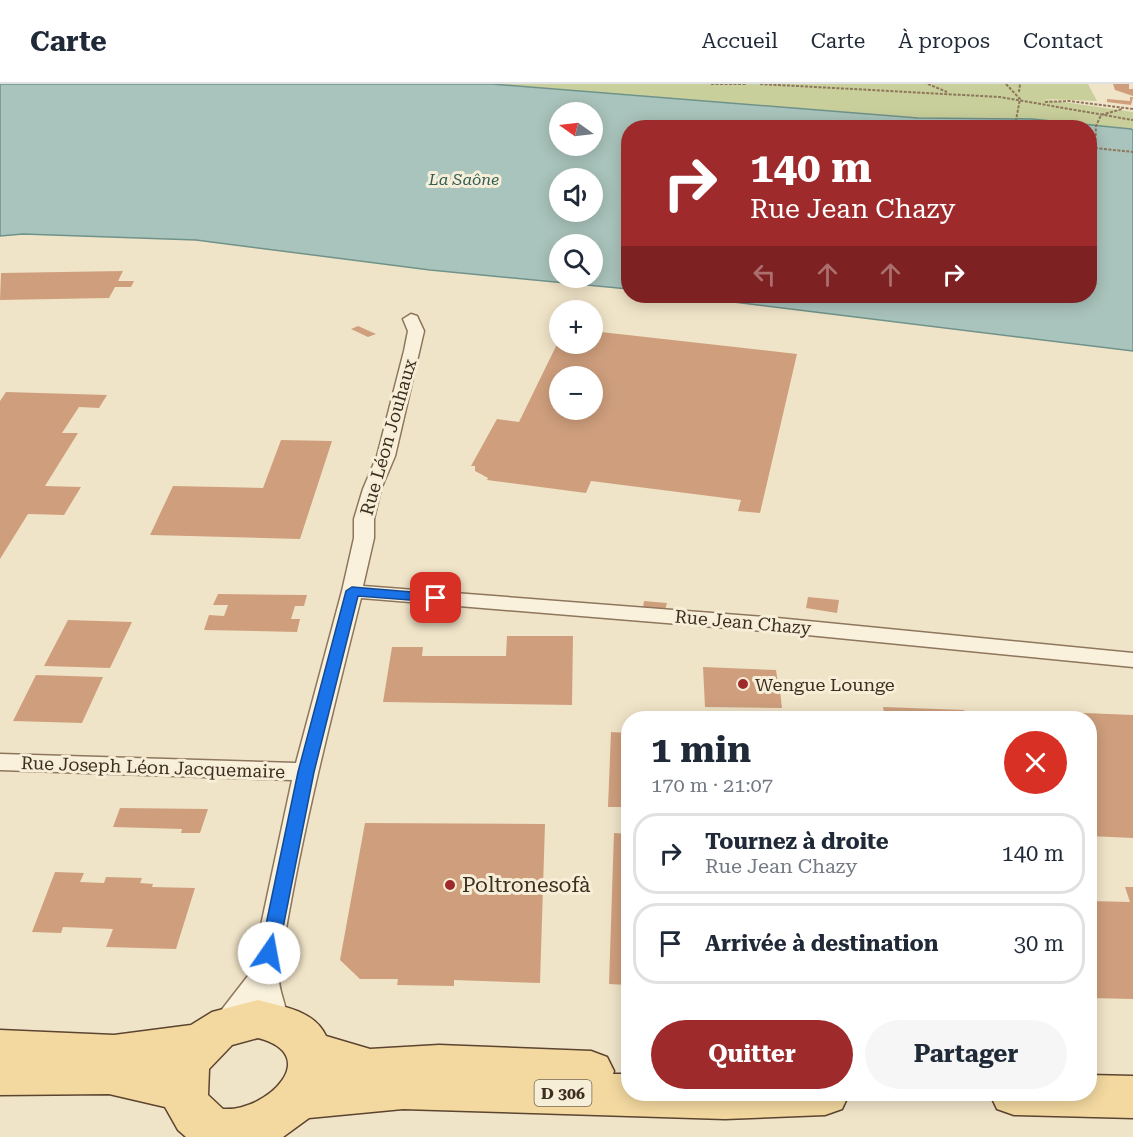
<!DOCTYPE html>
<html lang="fr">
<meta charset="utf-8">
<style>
:root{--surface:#fff;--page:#f6f6f7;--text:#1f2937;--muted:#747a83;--line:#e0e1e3;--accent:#9e2a2b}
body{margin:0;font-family:"Roboto Serif",serif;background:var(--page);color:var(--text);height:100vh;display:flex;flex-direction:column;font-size:22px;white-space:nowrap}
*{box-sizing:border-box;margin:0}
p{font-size:20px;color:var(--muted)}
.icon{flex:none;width:33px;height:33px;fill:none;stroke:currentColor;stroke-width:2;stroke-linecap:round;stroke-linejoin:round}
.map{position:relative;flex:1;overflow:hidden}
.side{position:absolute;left:621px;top:627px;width:476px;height:390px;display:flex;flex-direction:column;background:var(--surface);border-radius:24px;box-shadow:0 3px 15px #0003}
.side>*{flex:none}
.hud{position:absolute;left:621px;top:36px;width:476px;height:183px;border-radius:24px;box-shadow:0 3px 15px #0003;background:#9e2a2b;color:#fff;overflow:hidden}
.needle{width:39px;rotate:284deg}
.controls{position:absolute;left:549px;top:18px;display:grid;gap:12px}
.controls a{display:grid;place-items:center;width:54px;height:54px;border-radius:50%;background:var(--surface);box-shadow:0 3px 15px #0003;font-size:30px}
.pin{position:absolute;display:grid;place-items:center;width:51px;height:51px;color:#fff;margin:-26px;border-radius:12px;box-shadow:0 3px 9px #0006}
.me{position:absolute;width:66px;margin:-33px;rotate:12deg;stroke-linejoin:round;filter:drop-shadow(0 0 4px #0008)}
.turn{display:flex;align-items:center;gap:21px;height:126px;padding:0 30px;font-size:27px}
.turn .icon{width:78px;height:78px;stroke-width:2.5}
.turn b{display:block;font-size:42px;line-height:51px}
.lanes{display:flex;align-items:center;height:57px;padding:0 30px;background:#0003;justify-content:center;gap:30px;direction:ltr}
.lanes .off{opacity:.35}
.round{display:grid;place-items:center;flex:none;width:63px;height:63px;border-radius:32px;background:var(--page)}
.headline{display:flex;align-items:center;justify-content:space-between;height:102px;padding:0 30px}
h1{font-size:36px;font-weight:700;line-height:45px}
.action{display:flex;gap:12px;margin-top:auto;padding:12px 30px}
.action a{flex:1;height:69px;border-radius:36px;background:var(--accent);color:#fff;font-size:24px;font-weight:700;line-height:69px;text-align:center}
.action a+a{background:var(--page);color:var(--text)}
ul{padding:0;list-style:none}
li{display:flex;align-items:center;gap:18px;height:81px;margin:0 12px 9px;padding:0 18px;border:3px solid var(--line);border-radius:24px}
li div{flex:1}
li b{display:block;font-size:22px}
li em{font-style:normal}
header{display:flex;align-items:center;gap:36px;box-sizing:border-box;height:84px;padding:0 30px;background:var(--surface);border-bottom:2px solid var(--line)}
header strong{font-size:28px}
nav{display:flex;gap:33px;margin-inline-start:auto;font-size:21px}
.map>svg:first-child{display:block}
.green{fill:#c9cf9b}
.water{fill:#a9c4bc;stroke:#6f938a;stroke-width:1.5;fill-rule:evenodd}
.building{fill:#cf9f7d;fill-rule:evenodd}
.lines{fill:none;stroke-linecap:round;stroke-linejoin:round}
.street-casing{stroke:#8d765c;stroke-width:3}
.primary-casing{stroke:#5b4430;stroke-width:3}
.path{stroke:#8d765c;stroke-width:2;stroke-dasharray:3 1.5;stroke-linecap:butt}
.street{fill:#faf1dc;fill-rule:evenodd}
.primary{fill:#f3d9a0;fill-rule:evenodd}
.route{fill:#1a73e8;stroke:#114b97;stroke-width:1.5}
.poi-dot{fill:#9e2a2b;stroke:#f7eed8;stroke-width:2}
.labels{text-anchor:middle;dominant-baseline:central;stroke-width:6;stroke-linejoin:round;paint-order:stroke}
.far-water-label{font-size:16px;font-style:italic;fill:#2f5d5a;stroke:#f7eed8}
.shield{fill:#f7eed8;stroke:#756857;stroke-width:1.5}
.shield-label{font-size:16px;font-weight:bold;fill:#3d2e20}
.street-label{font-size:18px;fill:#3d2e20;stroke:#f7eed8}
.poi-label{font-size:18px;fill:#3d2e20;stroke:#f7eed8;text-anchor:start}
.near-poi-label{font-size:21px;fill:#3d2e20;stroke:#f7eed8;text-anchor:start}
</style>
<header>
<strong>Carte</strong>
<nav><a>Accueil</a><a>Carte</a><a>À propos</a><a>Contact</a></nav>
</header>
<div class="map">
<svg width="1133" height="1053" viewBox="0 0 1133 1053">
<rect width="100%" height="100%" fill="#f0e4c8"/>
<path class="green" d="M492 0H1088L1097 17 1043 15 1133 28V46L1032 35 918 34Z"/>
<path class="water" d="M0 0H492L918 34 1032 35 1131 45 1133 46V267L685 212H1089V44H628V205L430 186 196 156 23 150 0 152ZM560 28H592V62H560ZM560 94H592V128H560ZM560 160H592V194H560Z"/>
<path class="building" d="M1113 0H1129V5H1133V12L1115 6Z
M1130 13H1133L1131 21 1107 18V15L1130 17Z
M123 187 118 197H134L131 203H115L109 214 0 216 1 189Z
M358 242 376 250 368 253 351 245Z
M592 247 797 270 760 429 738 427 741 416 591 397 586 409 487 396 488 394 475 387V382H471L497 335 519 338 560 254V260H592ZM560 292H592V326H560Z
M6 308 107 311 99 324 79 323 62 349H78L45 402 81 403 64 431 28 430 0 475V317Z
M281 356 332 357 300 455 150 451 173 402 263 404Z
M218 510 307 511 304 522H295L291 535H300L297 548 204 546 209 531 224 532 228 521H213Z
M808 513 839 516 837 529 806 524Z
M644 517 667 519 665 526 643 524Z
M68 536 132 538 110 584 44 582Z
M507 552H573L572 621 383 618 392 563H423L422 572H506Z
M703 583 776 586 778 599H774L775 606 780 607 782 624 705 623Z
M36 591 103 593 82 639 13 637Z
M883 623 964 626 966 634H885Z
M1036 627 1133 631V754L1089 752V634H1038Z
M611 648 628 649V723H608Z
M120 724 208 725 200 749H181L182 745 113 743Z
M365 739 545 740 540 899 454 896V902L397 901 398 895H360L340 876Z
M614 749 628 750V901L609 900Z
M55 788 84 789 80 798 104 799 106 793 142 794 140 799 153 800 152 803 195 804 176 865 106 863 113 845 63 843 61 849 32 848Z
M1125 803H1133V915L1089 914V817L1130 818Z"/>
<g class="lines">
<defs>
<path id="street" d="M411 230 417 232 424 247 395 372 381 405 374 435V454L363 502 777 534 1133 569V583L777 548 361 514C330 638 298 762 279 888 276 908 293 927 284 946L274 949 264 946 257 923C245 939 237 958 216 951L212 942 216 933 251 888 292 696 0 686V670L296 679 342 507 354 454V435L363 405 377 372 404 267 408 247 403 235Z"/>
<path id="primary" d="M258 916C283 923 314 926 326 952L370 965 439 961 591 967 607 973 614 987 613 990H628V1010H849L842 1025 825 1031 725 1035 403 1025 309 1034 283 1053H186L178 1046 165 1023 109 1010 0 1011V946L114 951 191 941 212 928ZM258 954C324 971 267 1028 223 1025L208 1011 209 985 232 961Z
M1089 991 1133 992V1034L1014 1031 997 1025 990 1010H1089Z"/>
</defs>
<use href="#street" class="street-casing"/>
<use href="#primary" class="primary-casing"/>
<path class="path" d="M711 0H747
M760 0 1000 13 1133 36
M928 0 947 8
M1006 0 1020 15 1016 36
M1019 8 1020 0
M1045 18 1069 17 1133 25
M1089 64H1095L1096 42 1101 31 1122 25
M1095 64 1133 68"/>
<use href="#street" class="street"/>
<use href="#primary" class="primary"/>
</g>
<path class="route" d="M352 503 436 510 442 514 436 518 358 512 314 688 278 869 275 874H262L260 869 298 688 346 507Z"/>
<g class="poi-dot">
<circle cx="743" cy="600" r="6"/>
<circle cx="450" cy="801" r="6"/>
</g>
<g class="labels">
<g class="far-water-label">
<text x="464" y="95">La Saône</text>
</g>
<rect class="shield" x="534.5" y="996" width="57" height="26" rx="4.5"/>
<g class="shield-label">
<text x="563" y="1009">D 306</text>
</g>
<g class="street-label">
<text transform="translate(388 353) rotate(-74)">Rue Léon Jouhaux</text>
<text transform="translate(743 538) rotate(5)">Rue Jean Chazy</text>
<text transform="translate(153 683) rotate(2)">Rue Joseph Léon Jacquemaire</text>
</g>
<g class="poi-label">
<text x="755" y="600">Wengue Lounge</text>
</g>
<g class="near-poi-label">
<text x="462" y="801">Poltronesofà</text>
</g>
</g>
</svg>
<div class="controls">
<a><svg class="needle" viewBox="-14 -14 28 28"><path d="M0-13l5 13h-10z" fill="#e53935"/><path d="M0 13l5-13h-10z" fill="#747a83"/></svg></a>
<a><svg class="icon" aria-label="sound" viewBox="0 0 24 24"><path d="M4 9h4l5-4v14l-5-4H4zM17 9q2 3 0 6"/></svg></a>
<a><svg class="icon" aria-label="search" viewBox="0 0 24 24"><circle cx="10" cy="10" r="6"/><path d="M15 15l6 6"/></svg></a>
<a>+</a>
<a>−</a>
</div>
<div class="pin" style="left:436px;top:514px;background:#d93025"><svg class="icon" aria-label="arrive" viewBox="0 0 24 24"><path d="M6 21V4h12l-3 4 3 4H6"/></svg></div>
<svg class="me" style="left:269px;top:869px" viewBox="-20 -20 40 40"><circle r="19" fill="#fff"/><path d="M0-13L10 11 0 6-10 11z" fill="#1a73e8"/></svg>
<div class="hud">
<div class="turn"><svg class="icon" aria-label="right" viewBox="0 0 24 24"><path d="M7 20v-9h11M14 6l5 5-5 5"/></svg><div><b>140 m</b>Rue Jean Chazy</div></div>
<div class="lanes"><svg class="icon off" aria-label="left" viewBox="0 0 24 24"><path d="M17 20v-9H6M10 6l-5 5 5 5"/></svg><svg class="icon off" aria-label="ahead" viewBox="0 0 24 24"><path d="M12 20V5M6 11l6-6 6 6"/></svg><svg class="icon off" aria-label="ahead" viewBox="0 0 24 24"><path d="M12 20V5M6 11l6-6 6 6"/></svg><svg class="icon" aria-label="right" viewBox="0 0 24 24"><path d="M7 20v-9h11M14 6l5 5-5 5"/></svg></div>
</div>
<section class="side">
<div class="headline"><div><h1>1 min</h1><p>170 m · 21:07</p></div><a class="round" style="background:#d93025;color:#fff"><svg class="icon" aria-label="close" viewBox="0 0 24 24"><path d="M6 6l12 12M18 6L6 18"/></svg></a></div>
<ul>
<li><svg class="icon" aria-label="right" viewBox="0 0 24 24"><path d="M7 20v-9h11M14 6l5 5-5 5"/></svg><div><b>Tournez à droite</b><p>Rue Jean Chazy</p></div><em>140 m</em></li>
<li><svg class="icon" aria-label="arrive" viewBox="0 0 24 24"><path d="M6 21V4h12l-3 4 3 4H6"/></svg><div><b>Arrivée à destination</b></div><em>30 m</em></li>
</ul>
<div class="action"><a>Quitter</a><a>Partager</a></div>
</section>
</div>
